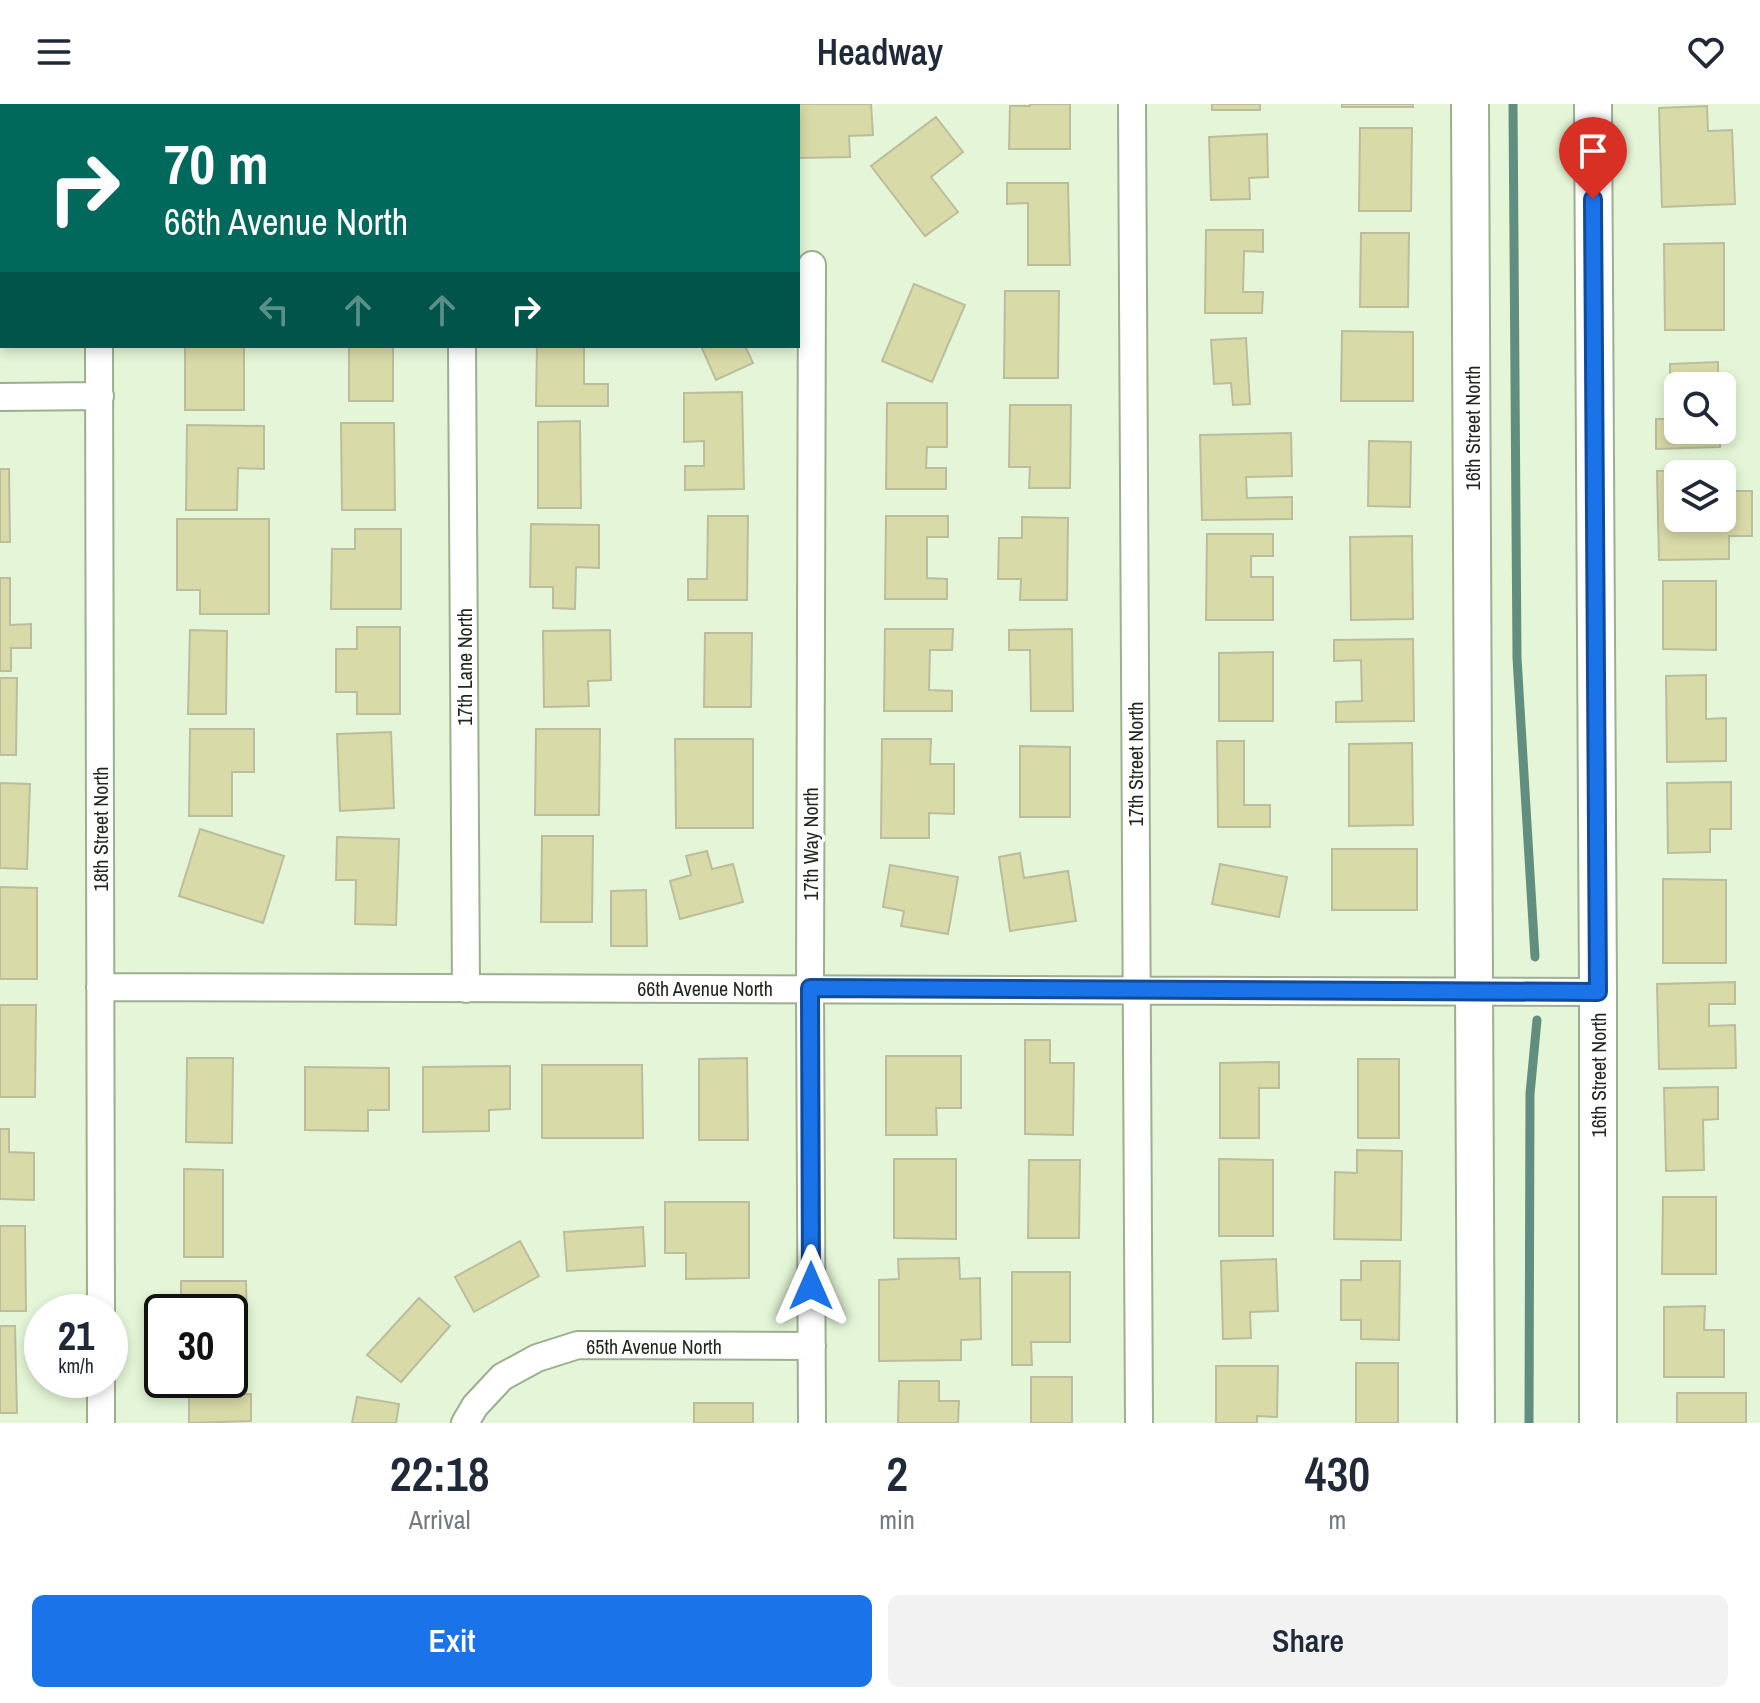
<!DOCTYPE html>
<style>
:root{--surface:#fff;--page:#f2f2f3;--text:#1f2937;--muted:#747a83;--accent:#1a73e8}
body{margin:0;font-family:"Archivo Narrow",sans-serif;background:var(--page);color:var(--text);height:100vh;display:flex;flex-direction:column;font-size:30px;white-space:nowrap}
*{box-sizing:border-box;margin:0}
p{font-size:26px;color:var(--muted)}
.icon{flex:none;width:44px;height:44px;fill:none;stroke:currentColor;stroke-width:2;stroke-linecap:round;stroke-linejoin:round}
.map{position:relative;height:1319px;overflow:hidden}
.panel{display:flex;flex-direction:column;background:var(--surface);flex:1}
.panel>*{flex:none}
.hud{position:absolute;left:0px;top:0px;width:800px;height:244px;box-shadow:0 4px 12px #0003;background:#00695c;color:#fff;overflow:hidden}
.controls{position:absolute;left:1664px;top:268px;display:grid;gap:16px}
.controls a{display:grid;place-items:center;width:72px;height:72px;border-radius:12px;background:var(--surface);box-shadow:0 4px 12px #0003;font-size:40px}
.speed{position:absolute;left:24px;top:1190px;display:flex;gap:16px;font-size:40px;font-weight:700;text-align:center}
.speed>*{display:grid;place-content:center;width:104px;height:104px;border-radius:50%;background:var(--surface);box-shadow:0 4px 12px #0003;line-height:1}
.speed small{font-size:20px;font-weight:400}
.speed .limit{border:4px solid #111;border-radius:12px;background:#fff;color:#111}
.pin{position:absolute;display:grid;place-items:center;width:68px;height:68px;color:#fff;margin:-82px -34px;border-radius:50% 50% 50% 0;rotate:-45deg;box-shadow:0 0 8px #0007}
.pin .icon{rotate:45deg}
.me{position:absolute;width:88px;margin:-44px;rotate:0deg;stroke-linejoin:round;filter:drop-shadow(0 0 6px #0008)}
.turn{display:flex;align-items:center;gap:28px;height:168px;padding:0 32px;font-size:36px}
.turn .icon{width:104px;height:104px;stroke-width:2.5}
.turn b{display:block;font-size:56px;line-height:68px}
.lanes{display:flex;align-items:center;height:76px;padding:0 32px;background:#0003;justify-content:center;gap:40px;direction:ltr}
.lanes .off{opacity:.35}
.eta{display:flex;justify-content:space-evenly;align-items:center;height:136px;text-align:center}
.eta b{font-size:48px;font-weight:600;line-height:56px}
.primary-button{display:flex;gap:16px;margin-top:auto;padding:16px 32px}
.primary-button a{flex:1;height:92px;border-radius:12px;background:var(--accent);color:#fff;font-size:32px;font-weight:600;line-height:92px;text-align:center}
.primary-button a+a{background:var(--page);color:var(--text)}
header{display:flex;justify-content:space-between;align-items:center;height:104px;padding:0 32px;background:var(--surface);font-size:36px;font-weight:600}
.map>svg:first-child{display:block}
.lines{fill:none;stroke-linecap:round;stroke-linejoin:round}
.stream{stroke:#618e7f;stroke-width:9}
.building{fill:#d8daa7;stroke:#bbbd9c;stroke-width:2;fill-rule:evenodd}
.street-casing{stroke:#9dae91;stroke-width:30}
.secondary-casing{stroke:#9dae91;stroke-width:40}
.street{stroke:#fff;stroke-width:26}
.secondary{stroke:#fff;stroke-width:36}
.route-casing{stroke:#114b97;stroke-width:20}
.route{stroke:#1a73e8;stroke-width:14}
.labels{text-anchor:middle;dominant-baseline:central;stroke-width:7;stroke-linejoin:round;paint-order:stroke}
.street-label{font-size:20px;fill:#1f261a;stroke:#fff}
</style>
<header><svg class="icon" aria-label="menu" viewBox="0 0 24 24"><path d="M4 6h16M4 12h16M4 18h16"/></svg>Headway<svg class="icon" aria-label="heart" viewBox="0 0 24 24"><path d="M12 20l-8-8c-3-5 5-10 8-4 3-6 11-1 8 4z"/></svg></header>
<div class="map">
<svg width="1760" height="1319" viewBox="0 0 1760 1319">
<rect width="100%" height="100%" fill="#e4f6d7"/>
<g class="lines">
<path class="stream" d="M1513 0 1517 554 1535 853
M1529 1319 1530 990 1537 916"/>
</g>
<path class="building" d="M0 0H26L2 2V94Z
M776 0H871L873 31 849 32 850 53 798 54V2Z
M1030 0H1070V45H1009L1010 2H1030Z
M1212 0H1260V6H1212Z
M1342 0H1413V3H1342Z
M1707 2 1708 27 1732 26 1735 100 1662 103 1659 4Z
M936 13 963 48 931 73 958 108 925 132 871 62Z
M1360 24H1412L1411 107H1359Z
M1267 30 1268 73 1249 74 1250 95 1211 96 1209 33Z
M1007 79H1068L1070 161H1028V99L1007 100Z
M1206 126H1263V148L1244 147 1243 188H1263L1262 209H1205Z
M1361 129H1409L1408 203H1360Z
M0 134 2 136 0 210Z
M1724 139V226H1665L1664 140Z
M914 180 965 201 932 278 882 257Z
M1005 187H1059L1058 274H1004Z
M1342 227 1413 228V297H1341Z
M1246 234 1250 300 1233 301 1231 279 1214 280 1211 236Z
M185 242H244V306H185Z
M349 242H393V297H349Z
M537 242H584V280H608V302H536Z
M701 242H745L753 259 716 276Z
M1718 258V282H1678V326H1720V343L1656 345V315H1670V260Z
M742 288 744 385 685 386V362H704V337L684 338V289Z
M887 299H947V343H927L926 364H946V385H886Z
M1010 301H1071L1070 384H1029L1030 363H1009Z
M580 317 581 404H538V318Z
M341 319H394L395 406H342Z
M187 321 264 322V365L238 364 237 406H186Z
M1291 329 1292 372 1246 373 1247 394 1292 393V415L1202 416 1200 331Z
M1369 337 1411 338 1410 403 1368 402Z
M0 365H9L10 438H0Z
M1728 366V387H1752V432H1729V455L1659 456 1657 367ZM1678 370H1722V414H1678Z
M708 412H748L747 496H688V475H707Z
M886 412H948V433H927V474L947 475V495H885Z
M1022 413 1068 414 1067 496H1020L1021 475H998L999 434H1022Z
M177 415H269V510H200V486H177Z
M531 420 599 421V464L576 463 575 505 553 504V483H530Z
M355 425H401V505H331L332 445H355Z
M1207 430H1273V452H1251V473H1273V516H1206Z
M1412 432 1413 515 1351 516 1350 433Z
M0 474H10V521L31 520V544H11V567H0Z
M1663 477H1716V546L1663 545Z
M357 523H400V610H357V588H336V545H357Z
M885 525H953L952 546H930L929 586 952 587V607H884Z
M1072 525 1073 607H1031L1030 546H1009V526Z
M190 526 227 527 226 610H188Z
M610 526 611 576 588 577 589 602 544 603 543 527Z
M705 529H752L751 603H704Z
M1413 535 1414 617 1336 618V598L1362 597 1361 556 1334 557V536Z
M1273 548V617H1219V549Z
M1706 571V615L1726 614V657L1667 658 1666 572Z
M0 574H17L16 651H0Z
M190 625H254V668H232V712H189Z
M536 625H600L599 711H535Z
M391 628 394 704 340 707 337 630Z
M675 635H753V724H676Z
M882 635H931L930 660H954V710L929 709V734H881Z
M1217 637H1244V701H1270V723H1218Z
M1412 639 1413 721 1349 722V640Z
M1020 642 1070 643V713H1020Z
M1731 678V725H1710V748L1668 749 1667 679Z
M0 679 30 680 27 765 0 764Z
M200 725 284 752 263 819 179 792Z
M542 732H593L592 818H541Z
M337 733 399 735 396 821 355 820 356 776H336Z
M1332 745H1417V806H1332Z
M707 747 712 765 733 760 743 798 680 815 670 777 691 771 686 752Z
M1020 749 1024 774 1068 767 1076 817 1010 827 999 753Z
M1220 760 1287 773 1279 813 1212 800Z
M890 761 958 773 948 830 901 822 904 807 883 803Z
M1663 775 1726 776V859H1663Z
M0 783 37 784V875H0Z
M646 786 647 842H611V787Z
M1735 878V900H1709V922L1735 921 1736 964 1659 965 1657 880Z
M0 901H36L35 993H0Z
M1025 936H1050V959H1074L1073 1031 1025 1030Z
M886 952H961V1004H936L937 1031H886Z
M187 954H233L232 1039 186 1038Z
M747 954 748 1036H699V955Z
M1358 955H1399V1034H1358Z
M1279 958V984H1259V1034H1220V959Z
M542 961H642L643 1034H542Z
M510 962V1005L489 1006V1027L423 1028V963Z
M305 963 389 964V1006H368V1027L305 1026Z
M1718 983V1015L1703 1016 1704 1066 1666 1067 1664 984Z
M0 1025H9V1048L34 1049V1096L0 1095Z
M1357 1046 1402 1047 1401 1136 1334 1135 1335 1068 1357 1069Z
M894 1055H956V1135L894 1134Z
M1219 1055 1273 1056V1132H1219Z
M1029 1056H1080L1079 1134H1028Z
M184 1065 223 1066V1153H184Z
M1663 1093H1716V1170H1662Z
M665 1098H749V1174L686 1175V1149H665Z
M0 1122H25L26 1207H0Z
M643 1123 645 1162 567 1167 564 1128Z
M520 1137 539 1172 474 1208 455 1173Z
M959 1154 960 1175 980 1174 981 1235 961 1236V1256L879 1257V1176L899 1175 898 1155Z
M1276 1155 1278 1207 1250 1208 1251 1234 1223 1235 1221 1157Z
M1361 1157H1400L1399 1236 1361 1235V1216H1341V1176H1361Z
M1012 1168H1070V1238H1031L1032 1261H1012Z
M181 1177H246L247 1220H230V1208H181Z
M419 1194 450 1222 401 1278 367 1251Z
M1705 1202 1704 1226H1724V1273H1664V1203Z
M0 1222H15L17 1309H0Z
M1356 1259H1398V1319H1356Z
M1216 1262H1278L1277 1313 1257 1312V1319H1216Z
M1031 1273H1072V1319H1031Z
M899 1277H939V1297H959L958 1319H898Z
M1677 1289H1746V1319H1677Z
M251 1290V1317L189 1319V1291Z
M357 1293 399 1300 396 1319H352Z
M694 1299H753V1319H694Z"/>
<g class="lines">
<defs>
<path id="street" d="M96 0V2
M461 0V2
M1132 0 1139 1319
M812 161 810 884 812 1319
M99 242 101 1208
M462 242 466 885
M0 293 100 292
M100 883 1598 888
M101 1276V1319
M465 1319 475 1302 502 1273 537 1254 578 1241 812 1242"/>
<path id="secondary" d="M1470 0 1476 1319
M1593 0 1598 888V1319"/>
</defs>
<use href="#street" class="street-casing"/>
<use href="#secondary" class="secondary-casing"/>
<use href="#street" class="street"/>
<use href="#secondary" class="secondary"/>
</g>
<g class="lines">
<defs>
<path id="route" d="M811 1182 810 884 1598 888 1593 95"/>
</defs>
<use href="#route" class="route-casing"/>
<use href="#route" class="route"/>
</g>
<g class="labels">
<g class="street-label">
<text transform="translate(1472 324) rotate(-90)">16th Street North</text>
<text transform="translate(464 563) rotate(-90)">17th Lane North</text>
<text transform="translate(1135 660) rotate(-90)">17th Street North</text>
<text transform="translate(100 725) rotate(-90)">18th Street North</text>
<text transform="translate(810 740) rotate(-90)">17th Way North</text>
<text x="705" y="884">66th Avenue North</text>
<text transform="translate(1598 971) rotate(-90)">16th Street North</text>
<text x="654" y="1242">65th Avenue North</text>
</g>
</g>
</svg>
<div class="controls">
<a><svg class="icon" aria-label="search" viewBox="0 0 24 24"><circle cx="10" cy="10" r="6"/><path d="M15 15l6 6"/></svg></a>
<a><svg class="icon" aria-label="layers" viewBox="0 0 24 24"><path d="M12 4l9 5-9 5-9-5zM3 14l9 5 9-5"/></svg></a>
</div>
<div class="speed"><div>21<small>km/h</small></div><div class="limit">30</div></div>
<div class="pin" style="left:1593px;top:95px;background:#d93025"><svg class="icon" aria-label="arrive" viewBox="0 0 24 24"><path d="M6 21V4h12l-3 4 3 4H6"/></svg></div>
<svg class="me" style="left:811px;top:1182px" viewBox="-20 -20 40 40"><path d="M0-17L14 15 0 8-14 15z" fill="#1a73e8" stroke="#fff" stroke-width="4"/></svg>
<div class="hud">
<div class="turn"><svg class="icon" aria-label="right" viewBox="0 0 24 24"><path d="M7 20v-9h11M14 6l5 5-5 5"/></svg><div><b>70 m</b>66th Avenue North</div></div>
<div class="lanes"><svg class="icon off" aria-label="left" viewBox="0 0 24 24"><path d="M17 20v-9H6M10 6l-5 5 5 5"/></svg><svg class="icon off" aria-label="ahead" viewBox="0 0 24 24"><path d="M12 20V5M6 11l6-6 6 6"/></svg><svg class="icon off" aria-label="ahead" viewBox="0 0 24 24"><path d="M12 20V5M6 11l6-6 6 6"/></svg><svg class="icon" aria-label="right" viewBox="0 0 24 24"><path d="M7 20v-9h11M14 6l5 5-5 5"/></svg></div>
</div>
</div>
<section class="panel">
<div class="eta">
<div><b>22:18</b><p>Arrival</p></div>
<div><b>2</b><p>min</p></div>
<div><b>430</b><p>m</p></div>
</div>
<div class="primary-button"><a>Exit</a><a>Share</a></div>
</section>
